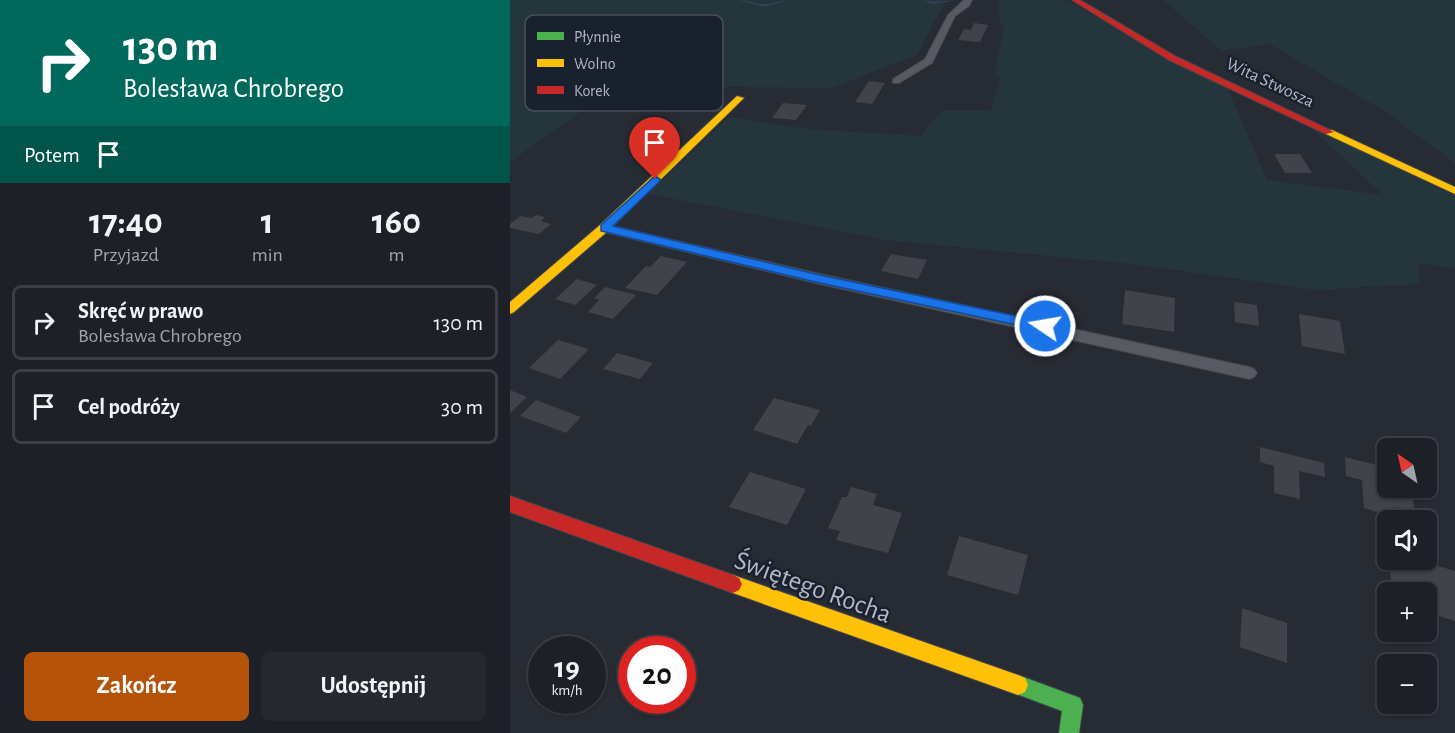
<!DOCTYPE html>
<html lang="pl">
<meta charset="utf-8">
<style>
:root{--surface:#1d2026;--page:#25282e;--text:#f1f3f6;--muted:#a0a3a7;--line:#3b3e43;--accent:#b45309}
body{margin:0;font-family:"Alegreya Sans",sans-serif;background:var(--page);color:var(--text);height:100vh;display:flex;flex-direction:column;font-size:22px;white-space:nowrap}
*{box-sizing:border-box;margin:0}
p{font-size:20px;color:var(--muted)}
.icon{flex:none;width:33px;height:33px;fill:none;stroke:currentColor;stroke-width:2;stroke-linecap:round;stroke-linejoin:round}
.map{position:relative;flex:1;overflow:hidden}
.details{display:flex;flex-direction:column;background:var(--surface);width:510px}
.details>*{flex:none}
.guide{background:#00695c;color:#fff;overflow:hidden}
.needle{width:39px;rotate:326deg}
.controls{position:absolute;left:867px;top:438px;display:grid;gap:12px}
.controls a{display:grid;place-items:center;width:60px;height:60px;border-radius:9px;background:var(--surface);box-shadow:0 2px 4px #0004,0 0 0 2px var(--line);font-size:30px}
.speed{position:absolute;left:18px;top:636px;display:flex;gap:12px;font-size:30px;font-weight:700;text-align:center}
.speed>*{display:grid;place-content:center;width:78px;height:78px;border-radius:50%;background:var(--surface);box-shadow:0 2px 4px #0004,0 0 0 2px var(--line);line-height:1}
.speed small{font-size:15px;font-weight:400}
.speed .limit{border:9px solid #d22;background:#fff;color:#111}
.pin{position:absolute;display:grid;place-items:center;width:51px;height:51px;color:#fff;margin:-62px -26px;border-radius:50% 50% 50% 0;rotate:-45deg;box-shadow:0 0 6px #0007}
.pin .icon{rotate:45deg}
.me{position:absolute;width:66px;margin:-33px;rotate:282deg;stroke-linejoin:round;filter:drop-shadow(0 0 4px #0008)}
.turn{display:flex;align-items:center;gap:21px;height:126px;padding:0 24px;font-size:27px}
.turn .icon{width:78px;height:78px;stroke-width:2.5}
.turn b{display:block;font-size:42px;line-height:51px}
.then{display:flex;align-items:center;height:57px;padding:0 24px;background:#0003;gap:12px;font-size:22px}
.eta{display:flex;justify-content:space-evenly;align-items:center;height:102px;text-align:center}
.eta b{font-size:36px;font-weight:700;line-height:42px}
.primary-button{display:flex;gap:12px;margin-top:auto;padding:12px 24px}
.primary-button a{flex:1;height:69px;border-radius:9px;background:var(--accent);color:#fff;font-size:24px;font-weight:700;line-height:69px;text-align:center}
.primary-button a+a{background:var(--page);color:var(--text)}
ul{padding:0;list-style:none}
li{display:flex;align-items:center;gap:18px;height:75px;margin:0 12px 9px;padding:0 12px;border:3px solid var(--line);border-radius:9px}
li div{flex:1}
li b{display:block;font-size:22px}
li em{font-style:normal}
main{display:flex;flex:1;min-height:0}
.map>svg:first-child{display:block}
.green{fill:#24363b}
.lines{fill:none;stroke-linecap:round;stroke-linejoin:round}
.stream{fill:#34425d;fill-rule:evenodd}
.building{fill:#40434a}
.lane-casing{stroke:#43464d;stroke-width:2}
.fast-casing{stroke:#43464d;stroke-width:2}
.slow-casing{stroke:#43464d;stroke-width:2}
.jam-casing{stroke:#43464d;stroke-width:2}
.lane{fill:#575a62;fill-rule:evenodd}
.fast{fill:#4caf50;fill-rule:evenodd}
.slow{fill:#ffc107;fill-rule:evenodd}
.jam{fill:#c62828;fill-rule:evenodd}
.route{fill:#1a73e8;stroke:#114b97;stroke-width:1.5}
.labels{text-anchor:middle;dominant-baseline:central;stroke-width:5;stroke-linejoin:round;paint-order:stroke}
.far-street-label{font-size:18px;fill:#b0b7c6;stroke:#1a212e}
.near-street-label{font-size:27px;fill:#b0b7c6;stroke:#1a212e}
.key{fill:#1a212e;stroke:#474e5c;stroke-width:1.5}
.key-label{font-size:16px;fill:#b0b7c6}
</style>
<main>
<section class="details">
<div class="guide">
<div class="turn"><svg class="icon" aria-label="right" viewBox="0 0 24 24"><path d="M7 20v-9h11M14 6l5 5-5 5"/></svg><div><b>130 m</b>Bolesława Chrobrego</div></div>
<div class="then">Potem<svg class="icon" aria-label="arrive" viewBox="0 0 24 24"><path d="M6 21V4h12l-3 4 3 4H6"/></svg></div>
</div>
<div class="eta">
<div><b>17:40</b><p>Przyjazd</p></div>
<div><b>1</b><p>min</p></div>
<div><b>160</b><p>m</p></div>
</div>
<ul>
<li><svg class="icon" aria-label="right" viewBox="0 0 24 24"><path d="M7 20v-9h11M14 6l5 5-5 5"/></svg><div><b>Skręć w prawo</b><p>Bolesława Chrobrego</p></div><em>130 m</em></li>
<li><svg class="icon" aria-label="arrive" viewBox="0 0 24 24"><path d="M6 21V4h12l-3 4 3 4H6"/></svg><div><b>Cel podróży</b></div><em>30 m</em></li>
</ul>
<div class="primary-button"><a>Zakończ</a><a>Udostępnij</a></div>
</section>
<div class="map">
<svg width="945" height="733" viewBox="0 0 945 733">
<rect width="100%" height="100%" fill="#272b33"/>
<path class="green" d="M0 0H436L407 55 321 88 211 87 114 81 0 162Z
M489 0H555L717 87 757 180 873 195 799 126 945 196V269L908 263 910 284 806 290 621 264 376 240 138 194 219 117 298 129 411 136 430 111H481L490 76 484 75 494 28 488 16Z
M653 0H945V163L876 112 759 44 712 51Z"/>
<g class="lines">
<path class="stream" d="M229 0C238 0 245 4 254 4 262 5 270 0 278 0L255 7Z
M413 0 423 2 448 0 423 4Z"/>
</g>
<path class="building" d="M464 23 478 25 470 42 448 40 454 29 461 30Z
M359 81 375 83 362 104 345 102Z
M273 103 297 105 286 120 262 118Z
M764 154H790L802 173H775Z
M26 215 35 217 31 221 41 224 29 234 0 228V224L10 216 22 218Z
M381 254 417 260 408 279 371 271Z
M151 256 177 262 147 295 115 288 136 266 140 267Z
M67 279 87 285 65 305 45 299Z
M95 287 126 295 103 319 78 312 89 300 84 298Z
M615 290 665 298 664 332 612 324Z
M724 302 747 305 749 326 725 322Z
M789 314 830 321 835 354 792 346Z
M48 340 79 349 50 379 19 368Z
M107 353 143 363 130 379 93 369Z
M0 390 17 397 0 413Z
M264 398 310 410 301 426 298 425 287 444 243 430Z
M26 400 71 417 56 433 10 416Z
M750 447 814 463 815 477 789 471 790 499 764 493V466L750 462Z
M835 457 878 468V488H901L905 512 886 507 887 518 854 508 852 480 836 476Z
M240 472 296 489 277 525 219 507Z
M341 487 367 494 363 505 392 513 378 553 326 540 330 531 318 528 332 497H337Z
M449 536 518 555 508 595 437 575Z
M877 560H908L945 571V621L916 612V592H882L880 571 877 570Z
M732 608 777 623V663L730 647Z"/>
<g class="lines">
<defs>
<path id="lane" d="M454 0H462L459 6 445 16 422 63 389 83H383V79L415 59 438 15Z
M94 224 310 274 739 367 744 369 747 373 744 377 739 379 310 284 90 231 88 228Z"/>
<path id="fast" d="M508 675 570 698 573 705 569 733H549L552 711 501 692 498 685 501 678Z"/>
<path id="slow" d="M227 96 234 98 98 231 4 312 0 314V302L90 225Z
M816 130H822L945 187V194L816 134Z
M223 575 508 675 515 678 518 685 515 692 508 695 223 593 217 590 214 584 217 578Z"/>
<path id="jam" d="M562 0H570L665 56 824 132 816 134 659 60Z
M0 496 223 575 229 578 232 584 229 590 223 593 0 512Z"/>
</defs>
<use href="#lane" class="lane-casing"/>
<use href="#fast" class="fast-casing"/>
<use href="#slow" class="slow-casing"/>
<use href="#jam" class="jam-casing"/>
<use href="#lane" class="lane"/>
<use href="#fast" class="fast"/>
<use href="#slow" class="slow"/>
<use href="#jam" class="jam"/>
</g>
<path class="route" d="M145 176 150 179 149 182 103 226 310 275 535 322 541 326 535 331 310 283 91 231V225Z"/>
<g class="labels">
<g class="far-street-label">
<text transform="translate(760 83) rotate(25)">Wita Stwosza</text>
</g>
<g class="near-street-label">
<text transform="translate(303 587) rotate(20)">Świętego Rocha</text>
</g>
</g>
<rect x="15" y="15" width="198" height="96" rx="9" class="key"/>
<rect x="27" y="32" width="27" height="8" fill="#4caf50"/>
<rect x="27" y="59" width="27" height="8" fill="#ffc107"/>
<rect x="27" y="86" width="27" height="8" fill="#c62828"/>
<g class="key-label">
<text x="64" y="42">Płynnie</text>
<text x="64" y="69">Wolno</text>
<text x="64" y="96">Korek</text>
</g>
</svg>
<div class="controls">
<a><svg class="needle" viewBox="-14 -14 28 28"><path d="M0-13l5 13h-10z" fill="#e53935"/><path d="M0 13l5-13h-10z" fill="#a0a3a7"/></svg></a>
<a><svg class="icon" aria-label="sound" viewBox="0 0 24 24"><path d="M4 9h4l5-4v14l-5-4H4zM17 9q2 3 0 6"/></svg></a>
<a>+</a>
<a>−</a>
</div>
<div class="speed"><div>19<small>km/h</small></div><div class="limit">20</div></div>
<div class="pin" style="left:145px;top:179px;background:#d93025"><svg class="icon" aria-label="arrive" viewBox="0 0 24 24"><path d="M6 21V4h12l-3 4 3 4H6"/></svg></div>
<svg class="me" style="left:535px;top:326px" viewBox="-20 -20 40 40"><circle r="17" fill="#1a73e8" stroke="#fff" stroke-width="3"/><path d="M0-11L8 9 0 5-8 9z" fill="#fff"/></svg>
</div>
</main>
